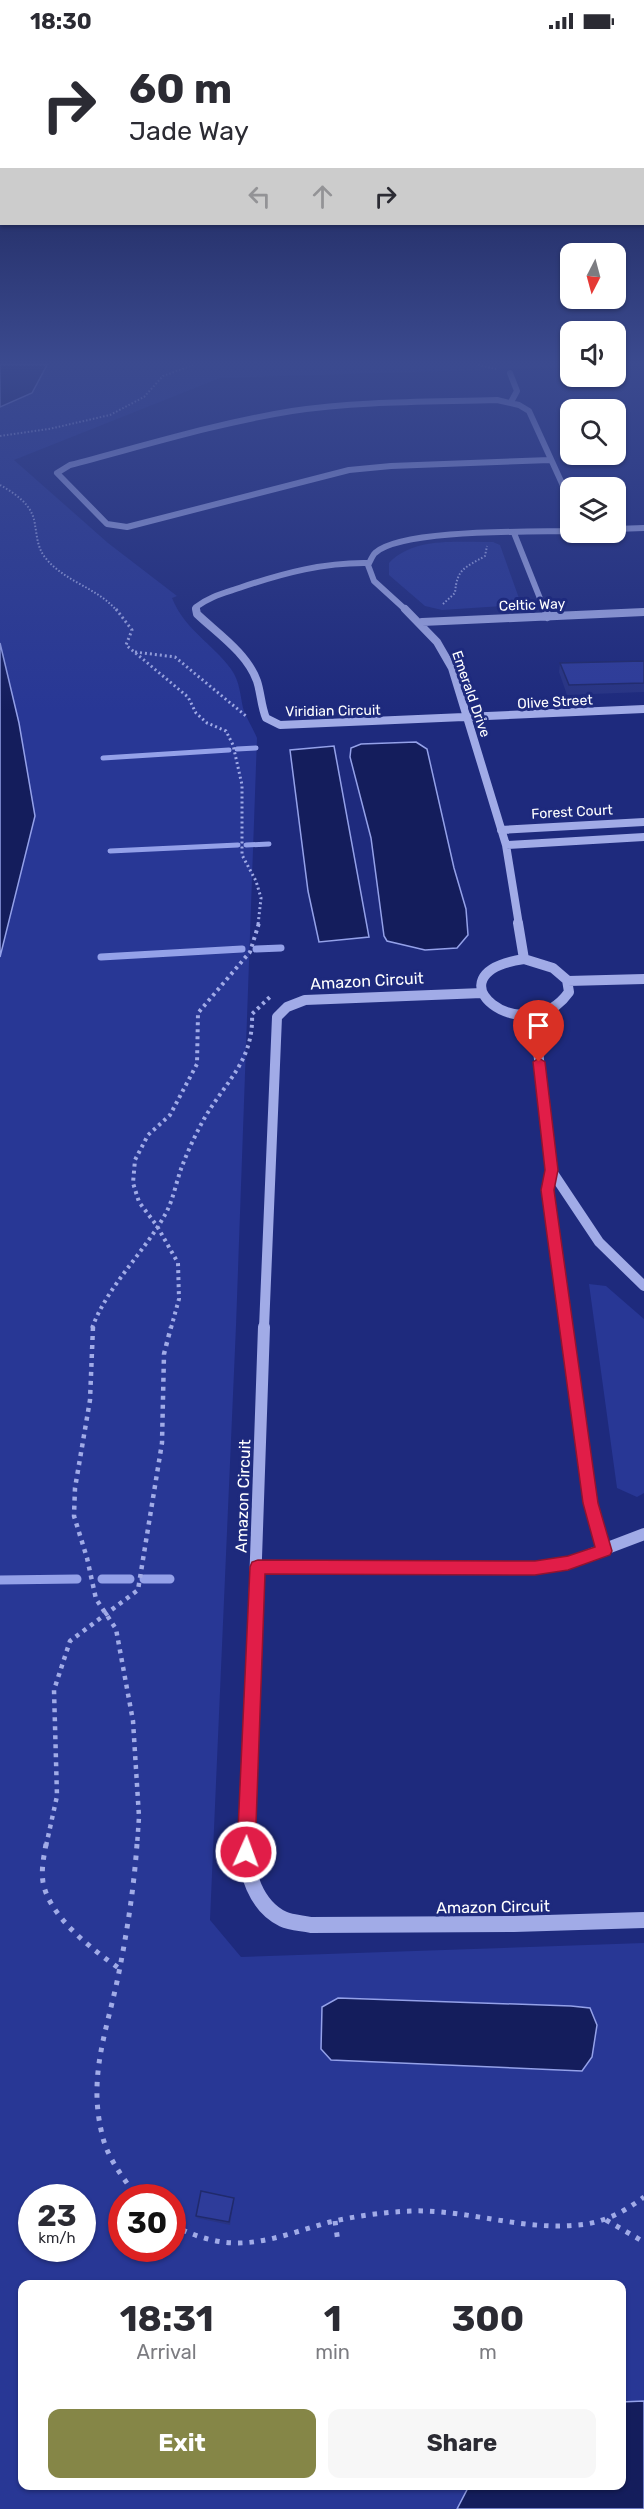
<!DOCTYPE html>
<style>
:root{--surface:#fff;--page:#f7f7f7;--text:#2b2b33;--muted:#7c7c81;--accent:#858647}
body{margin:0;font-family:Rubik,sans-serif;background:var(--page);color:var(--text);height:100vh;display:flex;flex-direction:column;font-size:22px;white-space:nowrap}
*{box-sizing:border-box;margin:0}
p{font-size:20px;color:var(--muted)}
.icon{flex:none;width:33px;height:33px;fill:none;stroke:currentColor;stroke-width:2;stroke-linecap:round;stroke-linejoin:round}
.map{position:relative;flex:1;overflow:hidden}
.drawer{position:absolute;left:18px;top:2238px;width:608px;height:210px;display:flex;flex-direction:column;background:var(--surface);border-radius:12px;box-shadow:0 2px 4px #0004}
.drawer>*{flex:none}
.top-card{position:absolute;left:0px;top:0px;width:645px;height:183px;box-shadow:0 2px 4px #0004;background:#fff;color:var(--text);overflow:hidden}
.needle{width:39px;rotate:186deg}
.controls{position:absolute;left:560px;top:201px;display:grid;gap:12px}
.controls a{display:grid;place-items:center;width:66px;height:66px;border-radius:12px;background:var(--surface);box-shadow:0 2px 4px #0004;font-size:30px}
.speed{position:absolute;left:18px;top:2142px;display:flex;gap:12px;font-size:30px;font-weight:700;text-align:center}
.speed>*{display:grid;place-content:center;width:78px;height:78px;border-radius:50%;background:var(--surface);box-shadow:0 2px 4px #0004;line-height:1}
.speed small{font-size:15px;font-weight:400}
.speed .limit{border:9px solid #d22;background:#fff;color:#111}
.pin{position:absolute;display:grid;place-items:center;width:51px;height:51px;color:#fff;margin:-62px -26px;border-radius:50% 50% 50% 0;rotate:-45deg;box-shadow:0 0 6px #0007}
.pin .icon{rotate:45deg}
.me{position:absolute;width:66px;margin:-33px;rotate:2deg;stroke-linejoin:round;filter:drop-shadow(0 0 4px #0008)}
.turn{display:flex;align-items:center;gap:21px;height:126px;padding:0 30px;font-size:27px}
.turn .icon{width:78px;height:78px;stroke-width:2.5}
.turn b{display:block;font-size:42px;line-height:51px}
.lanes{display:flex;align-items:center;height:57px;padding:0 30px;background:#0003;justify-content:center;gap:30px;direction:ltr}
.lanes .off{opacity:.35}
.eta{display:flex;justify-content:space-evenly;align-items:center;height:102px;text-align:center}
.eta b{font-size:36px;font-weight:700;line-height:42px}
.button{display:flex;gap:12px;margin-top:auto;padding:12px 30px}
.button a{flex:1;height:69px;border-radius:12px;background:var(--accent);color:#fff;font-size:24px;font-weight:700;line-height:69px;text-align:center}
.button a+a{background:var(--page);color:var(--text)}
.status{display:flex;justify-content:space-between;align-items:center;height:42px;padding:0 30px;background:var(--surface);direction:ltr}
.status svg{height:16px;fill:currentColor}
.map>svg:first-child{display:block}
.green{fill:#283795;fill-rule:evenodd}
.water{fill:#141d5c;stroke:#94a1e9;stroke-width:1.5}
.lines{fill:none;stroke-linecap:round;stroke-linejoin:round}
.stream-far2{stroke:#94a1e9;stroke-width:5}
.stream-far1{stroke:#94a1e9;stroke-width:7}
.stream{stroke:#94a1e9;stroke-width:9}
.path-far4{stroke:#a1abe7;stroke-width:2;stroke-dasharray:1.5 2;stroke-linecap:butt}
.path-far3{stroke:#a1abe7;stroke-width:3;stroke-dasharray:2 3;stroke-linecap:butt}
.path-far2{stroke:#a1abe7;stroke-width:4;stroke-dasharray:3 4;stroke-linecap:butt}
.path-far1{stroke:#a1abe7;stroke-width:4.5;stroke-dasharray:4 5;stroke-linecap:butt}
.path{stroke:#a1abe7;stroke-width:5;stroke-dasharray:4.5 7;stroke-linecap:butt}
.minor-far4{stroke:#a1abe7;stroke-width:6}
.minor-far3{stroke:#a1abe7;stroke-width:8}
.minor-far2{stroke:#a1abe7;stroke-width:10}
.minor-far1{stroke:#a1abe7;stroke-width:12}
.minor{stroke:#a1abe7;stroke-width:16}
.wall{fill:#283484}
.building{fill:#2e3c9a;stroke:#202a6c;stroke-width:1.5}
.route{fill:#e11d48;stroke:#92132f;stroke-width:1.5}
.labels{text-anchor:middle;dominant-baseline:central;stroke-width:6;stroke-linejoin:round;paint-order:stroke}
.far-street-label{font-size:14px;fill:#fff;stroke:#1e2a7d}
.street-label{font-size:16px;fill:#fff;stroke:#1e2a7d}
</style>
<div class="status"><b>18:30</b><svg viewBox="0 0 49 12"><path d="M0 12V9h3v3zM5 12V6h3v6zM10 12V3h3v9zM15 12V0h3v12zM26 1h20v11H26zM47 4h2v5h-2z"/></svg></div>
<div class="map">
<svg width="644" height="2467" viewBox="0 0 644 2467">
<rect width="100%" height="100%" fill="#1e2a7d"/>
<path class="green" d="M47 323H570V325L220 336 14 418 108 501 177 554 172 556C185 588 212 601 231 627 240 640 240 652 243 666 246 676 253 686 257 696L236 1284 210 1878 241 1915 644 1901V2467H0V915L35 774 19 681 0 601V365L32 351ZM32 2156H82V2206H32ZM122 2156H172V2206H122ZM22 2242H621V2444H22Z
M493 500 500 503 520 559 516 563 442 568 425 564 389 533V521C415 494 458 501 493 500Z
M589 1242 606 1244 644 1277V1451L637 1455 617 1446Z"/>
<path class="water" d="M0 323H47L32 351 0 365Z
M0 601 19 681 35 774 0 915Z
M416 700 427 707 454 826 466 867 468 893 457 906 425 908 387 899 384 894 371 796 350 715 351 706 361 702Z
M334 704 369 895 319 900 308 849 290 708Z
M338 1956 571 1964 590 1966 597 1983 592 2015 582 2029 331 2018 321 2007 322 1965Z
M644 2359V2467H457L469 2444H621V2360Z"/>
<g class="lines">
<path class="stream-far2" d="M237 707 256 706
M103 716 229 708
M246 803 269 802
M110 809 238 803"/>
<path class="stream-far1" d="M256 907 281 906
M101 915 242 907"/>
<path class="stream" d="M102 1537H130
M144 1537H170
M0 1538 77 1537"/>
<path class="path-far4" d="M478 323 496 327
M0 394 49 387 110 373 144 355 163 334 193 323
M0 443C16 452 33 463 35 483 37 493 37 504 44 514 62 539 97 545 117 569
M443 562 455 551C457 526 465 526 485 514L487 504"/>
<path class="path-far3" d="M116 567 132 588 126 603 188 655 196 671 207 681 226 689 233 703 242 743V813L256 839 261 856 258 883
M135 610 175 615 246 674"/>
<path class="path-far2" d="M92 1286C108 1243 144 1211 166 1171 173 1158 176 1141 181 1127 187 1111 195 1093 204 1077 225 1040 254 1019 252 972L272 953
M171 1286 179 1257 178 1221 157 1184 139 1160 133 1141 135 1118 148 1093 170 1073 197 1022 198 971 250 910 259 881"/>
<path class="path-far1" d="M93 1285 90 1358 75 1446 74 1474 87 1516 96 1557 116 1587 133 1679 139 1775 137 1804
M46 1804 57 1754 54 1648 70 1599 138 1548 162 1401 164 1312 171 1285"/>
<path class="path" d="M46 1802C44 1814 41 1827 43 1840 49 1875 93 1908 120 1927
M137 1802C134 1844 128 1884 120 1925 109 1984 87 2031 102 2092 107 2116 124 2137 138 2156
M606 2178 644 2200
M335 2179 338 2200
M172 2183C192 2193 214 2201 237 2201 269 2201 300 2188 330 2180 356 2174 384 2170 411 2169 467 2167 522 2189 578 2183 603 2181 624 2170 644 2155"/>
<path class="minor-far4" d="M510 331 517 349 511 360
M550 418 391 424 349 428 127 485 107 482 57 431 70 423C143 404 217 381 292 369 359 359 429 360 497 358L519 363 529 369 570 459
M615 487 644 486
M514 491 545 569
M197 569 196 565C210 554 225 551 242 545 284 531 325 520 369 521
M407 569 374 539 368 523C370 520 372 514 375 511 401 487 531 490 570 489"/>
<path class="minor-far3" d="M196 567 197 572C217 591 247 611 257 639 261 651 261 664 266 676L280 683 644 667
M405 567 437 600 452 626 506 803 519 883
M545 567 548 575
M422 580 644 570
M501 788 644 780
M506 803 644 795"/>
<path class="minor-far2" d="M518 881 524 917
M524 917 553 926 567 938 569 950C525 1012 424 932 524 917Z
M568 939 644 937
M531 973 537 999 551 1128 548 1147 567 1286
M551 1128 599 1200 644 1244
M264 1286 277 975 287 965 305 958 482 951"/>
<path class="minor-far1" d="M567 1285 591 1461 604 1509
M258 1525 535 1526 568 1521 644 1492
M246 1804 264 1285"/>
<path class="minor" d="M246 1802C245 1830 256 1864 283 1877 291 1881 302 1881 311 1883L514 1882 644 1878"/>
</g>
<path class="wall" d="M644 619V650L567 653 559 630 560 621Z
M234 2156V2158L230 2183 197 2176 196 2174Z"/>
<path class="building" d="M644 619V641L569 643 560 621Z
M201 2149 234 2156 229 2180 196 2174Z"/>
<linearGradient id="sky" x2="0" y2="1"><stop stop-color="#101745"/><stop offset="0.48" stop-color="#3b4a8f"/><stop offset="1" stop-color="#3b4a8f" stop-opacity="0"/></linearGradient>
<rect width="644" height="669" fill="url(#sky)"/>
<path class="route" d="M539 1016 545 1020 558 1128 554 1148 598 1461 612 1509 610 1513 568 1528 535 1533 265 1532 255 1810 253 1816 246 1819 240 1816 237 1810 250 1525 252 1520 258 1518 535 1519 568 1514 595 1505 583 1461 541 1148 545 1128 533 1020Z"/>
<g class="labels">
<g class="far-street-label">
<text transform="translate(532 563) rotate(-2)">Celtic Way</text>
<text transform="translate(471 652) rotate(71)">Emerald Drive</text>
<text transform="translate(555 660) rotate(-3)">Olive Street</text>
<text transform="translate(333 669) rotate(-1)">Viridian Circuit</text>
<text transform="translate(572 770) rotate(-3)">Forest Court</text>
</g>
<g class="street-label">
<text transform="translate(367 939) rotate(-3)">Amazon Circuit</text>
<text transform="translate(243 1454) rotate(-88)">Amazon Circuit</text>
<text transform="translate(493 1865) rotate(-1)">Amazon Circuit</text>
</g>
</g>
</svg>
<div class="controls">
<a><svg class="needle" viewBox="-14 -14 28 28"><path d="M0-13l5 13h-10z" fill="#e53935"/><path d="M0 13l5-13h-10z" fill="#7c7c81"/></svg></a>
<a><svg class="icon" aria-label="sound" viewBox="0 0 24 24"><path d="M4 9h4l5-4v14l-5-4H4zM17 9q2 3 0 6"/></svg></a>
<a><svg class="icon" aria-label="search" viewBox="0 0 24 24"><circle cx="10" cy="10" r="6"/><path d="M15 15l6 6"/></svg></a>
<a><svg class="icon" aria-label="layers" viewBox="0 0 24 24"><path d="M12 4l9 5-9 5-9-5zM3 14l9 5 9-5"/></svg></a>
</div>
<div class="speed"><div>23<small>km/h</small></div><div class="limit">30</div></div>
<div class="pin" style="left:539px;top:1020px;background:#d93025"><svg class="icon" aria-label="arrive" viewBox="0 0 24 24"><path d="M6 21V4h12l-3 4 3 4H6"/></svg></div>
<svg class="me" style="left:246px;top:1810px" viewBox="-20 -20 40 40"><circle r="17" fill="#e11d48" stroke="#fff" stroke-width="3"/><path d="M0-11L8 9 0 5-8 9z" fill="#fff"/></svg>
<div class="top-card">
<div class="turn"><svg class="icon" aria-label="right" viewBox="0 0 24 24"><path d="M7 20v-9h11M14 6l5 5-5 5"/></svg><div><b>60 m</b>Jade Way</div></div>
<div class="lanes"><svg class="icon off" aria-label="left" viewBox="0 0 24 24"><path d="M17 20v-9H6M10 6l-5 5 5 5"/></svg><svg class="icon off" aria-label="ahead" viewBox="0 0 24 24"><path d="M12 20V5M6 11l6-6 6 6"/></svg><svg class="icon" aria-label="right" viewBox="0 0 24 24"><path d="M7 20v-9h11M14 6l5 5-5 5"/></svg></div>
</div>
<section class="drawer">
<div class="eta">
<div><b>18:31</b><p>Arrival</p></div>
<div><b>1</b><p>min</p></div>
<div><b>300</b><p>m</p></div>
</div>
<div class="button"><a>Exit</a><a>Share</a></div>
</section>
</div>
